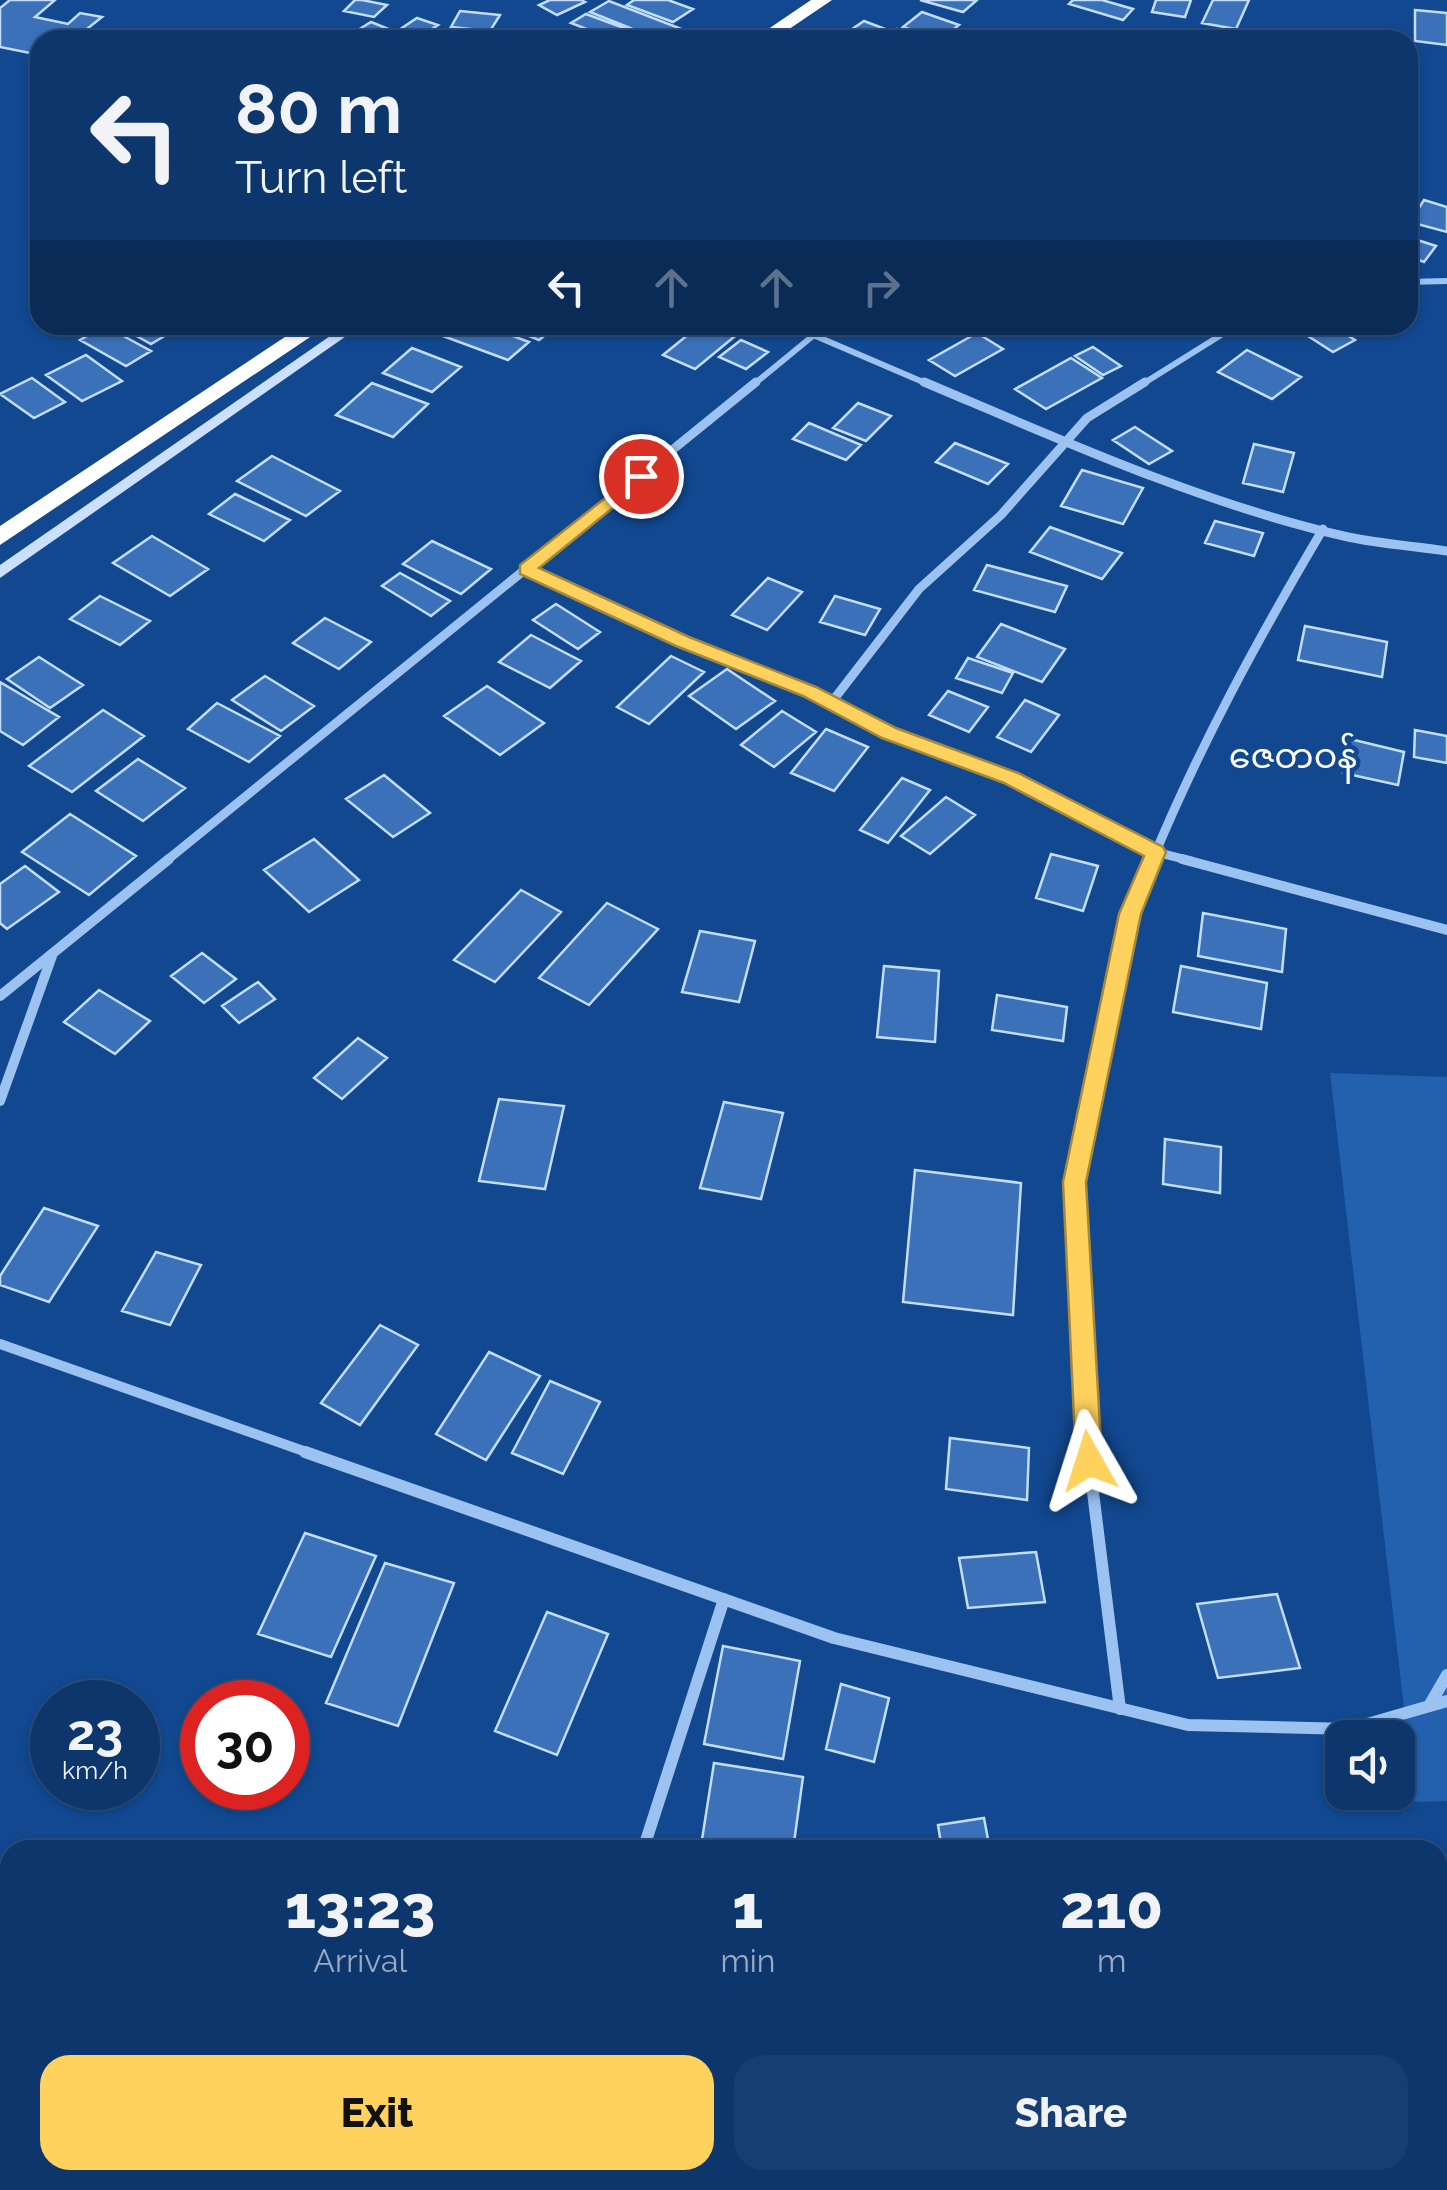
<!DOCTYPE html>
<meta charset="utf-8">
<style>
:root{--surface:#0d366c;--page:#163e72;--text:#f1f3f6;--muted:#9aabc2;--line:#2d507f;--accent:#ffd15d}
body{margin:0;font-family:Raleway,"Noto Sans Myanmar",sans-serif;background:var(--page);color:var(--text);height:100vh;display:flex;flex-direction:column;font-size:38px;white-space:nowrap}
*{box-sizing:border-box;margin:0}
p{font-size:32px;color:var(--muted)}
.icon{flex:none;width:55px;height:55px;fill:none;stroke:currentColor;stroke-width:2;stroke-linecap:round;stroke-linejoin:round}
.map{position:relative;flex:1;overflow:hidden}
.drawer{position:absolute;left:0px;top:1840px;width:1448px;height:350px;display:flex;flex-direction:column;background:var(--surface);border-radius:30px 30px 0 0;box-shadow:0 2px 8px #0004,0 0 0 2px var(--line)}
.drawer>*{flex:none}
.hud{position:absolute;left:30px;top:30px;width:1388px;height:305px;border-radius:30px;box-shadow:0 2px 8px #0004,0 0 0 2px var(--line);background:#0d366c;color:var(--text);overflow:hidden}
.buttons{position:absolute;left:1325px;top:1720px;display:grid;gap:20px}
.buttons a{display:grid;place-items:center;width:90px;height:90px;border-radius:20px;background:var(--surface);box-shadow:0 2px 8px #0004,0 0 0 2px var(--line);font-size:50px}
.speed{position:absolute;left:30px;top:1680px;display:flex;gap:20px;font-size:50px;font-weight:700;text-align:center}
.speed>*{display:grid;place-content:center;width:130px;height:130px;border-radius:50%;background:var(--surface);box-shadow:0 2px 8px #0004,0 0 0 2px var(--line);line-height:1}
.speed small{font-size:25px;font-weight:400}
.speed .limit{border:15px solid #d22;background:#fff;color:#111}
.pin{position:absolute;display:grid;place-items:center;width:85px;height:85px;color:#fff;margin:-42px;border:5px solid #fff;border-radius:50%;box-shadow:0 2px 10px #0007}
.me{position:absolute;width:110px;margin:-55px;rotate:354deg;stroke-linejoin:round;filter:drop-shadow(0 0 8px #0008)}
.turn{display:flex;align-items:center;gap:35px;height:210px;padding:0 40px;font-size:45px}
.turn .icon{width:130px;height:130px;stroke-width:2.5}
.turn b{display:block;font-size:70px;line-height:85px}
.lanes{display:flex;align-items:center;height:95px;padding:0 40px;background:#0003;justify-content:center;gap:50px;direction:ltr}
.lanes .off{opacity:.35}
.eta{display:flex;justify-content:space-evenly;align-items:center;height:170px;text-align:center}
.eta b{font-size:60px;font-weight:800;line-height:70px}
.button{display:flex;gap:20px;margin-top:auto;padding:20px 40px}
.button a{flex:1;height:115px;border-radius:30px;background:var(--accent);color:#111;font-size:40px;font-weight:800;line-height:115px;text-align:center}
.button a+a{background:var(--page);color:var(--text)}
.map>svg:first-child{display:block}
.green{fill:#2361af}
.building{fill:#3a71b9;stroke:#c3ddfd;stroke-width:2.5}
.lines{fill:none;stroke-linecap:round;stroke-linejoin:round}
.street-far3{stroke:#9cc2f2;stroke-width:6}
.street-far2{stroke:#9cc2f2;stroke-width:9}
.street-far1{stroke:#9cc2f2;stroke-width:10}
.street{stroke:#9cc2f2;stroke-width:12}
.secondary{fill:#cae0fc;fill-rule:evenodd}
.highway{fill:#fff;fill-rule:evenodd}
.route{fill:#ffd15d;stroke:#a6883c;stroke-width:2.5}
.labels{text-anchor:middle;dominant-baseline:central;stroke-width:9;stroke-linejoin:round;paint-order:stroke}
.quarter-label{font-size:35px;fill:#fff;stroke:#114890}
</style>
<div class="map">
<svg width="1447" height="2190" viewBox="0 0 1447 2190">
<rect width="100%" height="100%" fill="#114890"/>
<path class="green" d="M1330 1073 1447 1077V1801L1415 1802Z"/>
<path class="building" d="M10 0H55L35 17 68 24 80 13 102 17 73 40H40V55L0 47V8Z
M355 0H362L387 5 374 17 344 11Z
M550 0H581L585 2 557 15 539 5Z
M634 0H668L693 9 673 22 627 5Z
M920 0H977L963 12Z
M1073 0H1102L1133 9 1123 20 1069 4Z
M1156 0H1191L1185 17 1152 12Z
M1213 0H1249L1236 29 1202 23Z
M609 1 679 28 660 40 590 12Z
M1415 10 1447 13V45L1415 41Z
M460 11 500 15 490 31 451 27Z
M922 12 959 25 941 39 903 27Z
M586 14 648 37 615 40 571 23Z
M417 18 438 25 416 39 396 32Z
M864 21 888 30 873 40 842 36Z
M371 22 391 30 375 40H342Z
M897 29 926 40H881Z
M1424 200 1447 207V232L1410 222Z
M1408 237 1436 246 1424 262 1408 256Z
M117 325H159L171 332 151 344Z
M456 325H484L529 342 508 360 443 336Z
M501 325H558L539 340Z
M700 325H724L740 332 695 369 663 355Z
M1312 325H1331L1355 340 1333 352 1300 331Z
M105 326 151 351 126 366 80 340Z
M977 333 1003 349 955 376 929 360Z
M741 340 768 352 746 369 719 357Z
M1093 347 1121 366 1103 375 1075 356Z
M412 348 461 367 432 392 383 373Z
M1247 350 1301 377 1272 399 1218 372Z
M86 355 122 381 82 401 46 375Z
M1071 358 1102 378 1046 409 1015 389Z
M32 378 65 402 34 418 0 394Z
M372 383 428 404 393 437 336 415Z
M858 403 891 416 866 441 833 428Z
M809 423 861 445 846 460 793 439Z
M1135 427 1172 451 1149 464 1113 440Z
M955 443 1008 464 988 484 936 462Z
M1254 444 1294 453 1283 492 1243 483Z
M272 456 340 491 306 516 237 481Z
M1082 470 1143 488 1123 524 1061 506Z
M235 494 290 520 264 541 209 514Z
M1215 521 1263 533 1254 556 1205 543Z
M1050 527 1122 553 1102 579 1030 552Z
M152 536 208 569 170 596 113 563Z
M432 541 491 569 461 594 403 564Z
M987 565 1067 586 1055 612 974 590Z
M400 573 450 601 431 616 382 586Z
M768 578 802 592 767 630 732 615Z
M100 596 150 621 120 645 70 619Z
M835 596 880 609 865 635 820 622Z
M556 604 600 632 578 649 533 620Z
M325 618 371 642 339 669 293 643Z
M1001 624 1065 649 1042 682 977 657Z
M1305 626 1387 642 1382 677 1298 660Z
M531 635 581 661 550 688 499 662Z
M671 656 704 672 649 724 617 707Z
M39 657 83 685 50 708 7 679Z
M968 658 1013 673 1002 693 956 678Z
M727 669 775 701 736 729 689 696Z
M265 676 314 706 281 731 232 700Z
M0 682 59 717 23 745 0 731Z
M487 686 544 723 500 755 444 716Z
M948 691 988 707 969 732 929 715Z
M1025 700 1059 715 1031 752 997 737Z
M217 703 280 736 249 762 188 729Z
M103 710 144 736 72 792 29 766Z
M782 711 816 732 774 767 741 745Z
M826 729 868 747 834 791 791 773Z
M1415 730 1447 736V763L1414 757Z
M1350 739 1404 752 1398 785 1343 773Z
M138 759 185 788 143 821 96 791Z
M384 775 430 813 393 837 346 799Z
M902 778 930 790 888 843 860 830Z
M946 797 975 815 930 854 901 836Z
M70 814 136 856 89 895 22 852Z
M314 839 359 880 309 912 264 870Z
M1051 854 1098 866 1083 911 1036 898Z
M25 866 59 892 7 929 0 923V884Z
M521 890 561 912 495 982 454 960Z
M607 903 658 929 589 1005 539 978Z
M1203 913 1286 929 1282 972 1198 956Z
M700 931 755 941 739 1002 682 992Z
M202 953 236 979 204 1003 171 976Z
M884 966 939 971 935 1042 877 1037Z
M1181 966 1267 983 1261 1029 1173 1012Z
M258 982 275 999 239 1023 222 1006Z
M99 990 150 1021 115 1054 64 1022Z
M997 995 1067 1007 1063 1041 992 1030Z
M358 1038 387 1058 342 1099 314 1078Z
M499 1099 564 1106 545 1189 479 1181Z
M724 1102 783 1113 761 1199 700 1188Z
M1165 1139 1221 1147 1220 1193 1163 1184Z
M915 1170 1021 1183 1013 1315 903 1302Z
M44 1208 98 1226 49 1302 0 1285V1276Z
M156 1252 201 1265 170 1325 122 1311Z
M380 1325 418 1345 360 1425 321 1403Z
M489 1352 540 1376 486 1460 436 1434Z
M550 1381 600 1402 563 1474 512 1453Z
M950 1438 1029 1448 1027 1500 946 1489Z
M305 1533 376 1556 331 1657 258 1634Z
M1036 1552 1045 1602 968 1608 959 1558Z
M385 1563 454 1583 398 1726 326 1703Z
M1277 1594 1300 1668 1218 1678 1197 1604Z
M547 1612 608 1634 557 1755 495 1731Z
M723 1646 800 1661 783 1759 704 1744Z
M841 1684 889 1698 874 1762 826 1749Z
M714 1763 803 1777 793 1850H727L701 1846Z
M984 1818 990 1850H942L938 1825Z
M6 2122 10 2123V2180H57L53 2190H0V2134Z
M84 2180H187L183 2190H80Z
M644 2180H716L715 2190H693Z"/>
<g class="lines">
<path class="street-far3" d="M1408 282 1447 281
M790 325 930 385
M753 385 814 335
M1141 385 1237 325"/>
<path class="street-far2" d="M924 382C1059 439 1205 505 1348 537 1381 544 1414 546 1447 551
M526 570 683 642 810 691 889 733 1011 778 1156 852 1191 861
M831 703 919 589 1001 515 1087 418 1145 382
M166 861 756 382
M1152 861C1200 745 1259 637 1323 529"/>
<path class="street-far1" d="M1182 859 1447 930
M0 996 169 859
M0 1101 52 956
M0 1344 312 1454
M1089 1454 1075 1182 1130 914 1153 859"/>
<path class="street" d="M305 1452 834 1638 1188 1725 1350 1729 1447 1701
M1088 1452 1120 1709
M1429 1706 1447 1675
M643 1850 724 1599
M0 2025 10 2028
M225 2190 231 2180
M570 2190 572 2180"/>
<path class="secondary" d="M346 325H362L0 578V565Z"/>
<path class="highway" d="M811 0H832L773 40H752Z
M303 325H328L0 545V526Z"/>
</g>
<path class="route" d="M641 470 650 476 647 480 539 568 689 637 816 687 896 728 1018 773 1163 847 1166 852 1141 914 1086 1182 1102 1461 1098 1469 1089 1473 1080 1469 1076 1461 1063 1182 1119 914 1144 856 1004 783 882 738 803 696 676 646 520 574V565Z"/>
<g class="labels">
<g class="quarter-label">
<text x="1293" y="755">ဇေတဝန်</text>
</g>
</g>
</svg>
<div class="buttons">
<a><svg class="icon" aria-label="sound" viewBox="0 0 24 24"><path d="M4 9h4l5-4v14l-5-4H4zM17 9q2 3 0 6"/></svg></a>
</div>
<div class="speed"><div>23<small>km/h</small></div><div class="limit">30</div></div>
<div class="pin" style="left:641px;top:476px;background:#d93025"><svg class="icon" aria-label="arrive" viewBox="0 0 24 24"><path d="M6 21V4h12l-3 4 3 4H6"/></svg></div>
<svg class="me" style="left:1089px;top:1461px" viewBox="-20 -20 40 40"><path d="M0-17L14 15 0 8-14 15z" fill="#ffd15d" stroke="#fff" stroke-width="4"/></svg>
<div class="hud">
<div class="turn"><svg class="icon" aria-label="left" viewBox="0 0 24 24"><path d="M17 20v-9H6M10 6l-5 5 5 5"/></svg><div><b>80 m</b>Turn left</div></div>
<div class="lanes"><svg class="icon" aria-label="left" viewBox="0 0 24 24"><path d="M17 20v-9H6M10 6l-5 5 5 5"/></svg><svg class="icon off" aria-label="ahead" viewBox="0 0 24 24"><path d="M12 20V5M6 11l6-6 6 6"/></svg><svg class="icon off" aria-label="ahead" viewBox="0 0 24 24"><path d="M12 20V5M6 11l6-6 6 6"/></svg><svg class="icon off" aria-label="right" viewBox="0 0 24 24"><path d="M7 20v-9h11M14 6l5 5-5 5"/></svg></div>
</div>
<section class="drawer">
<div class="eta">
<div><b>13:23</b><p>Arrival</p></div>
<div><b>1</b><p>min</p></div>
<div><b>210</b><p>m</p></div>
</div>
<div class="button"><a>Exit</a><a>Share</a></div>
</section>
</div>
